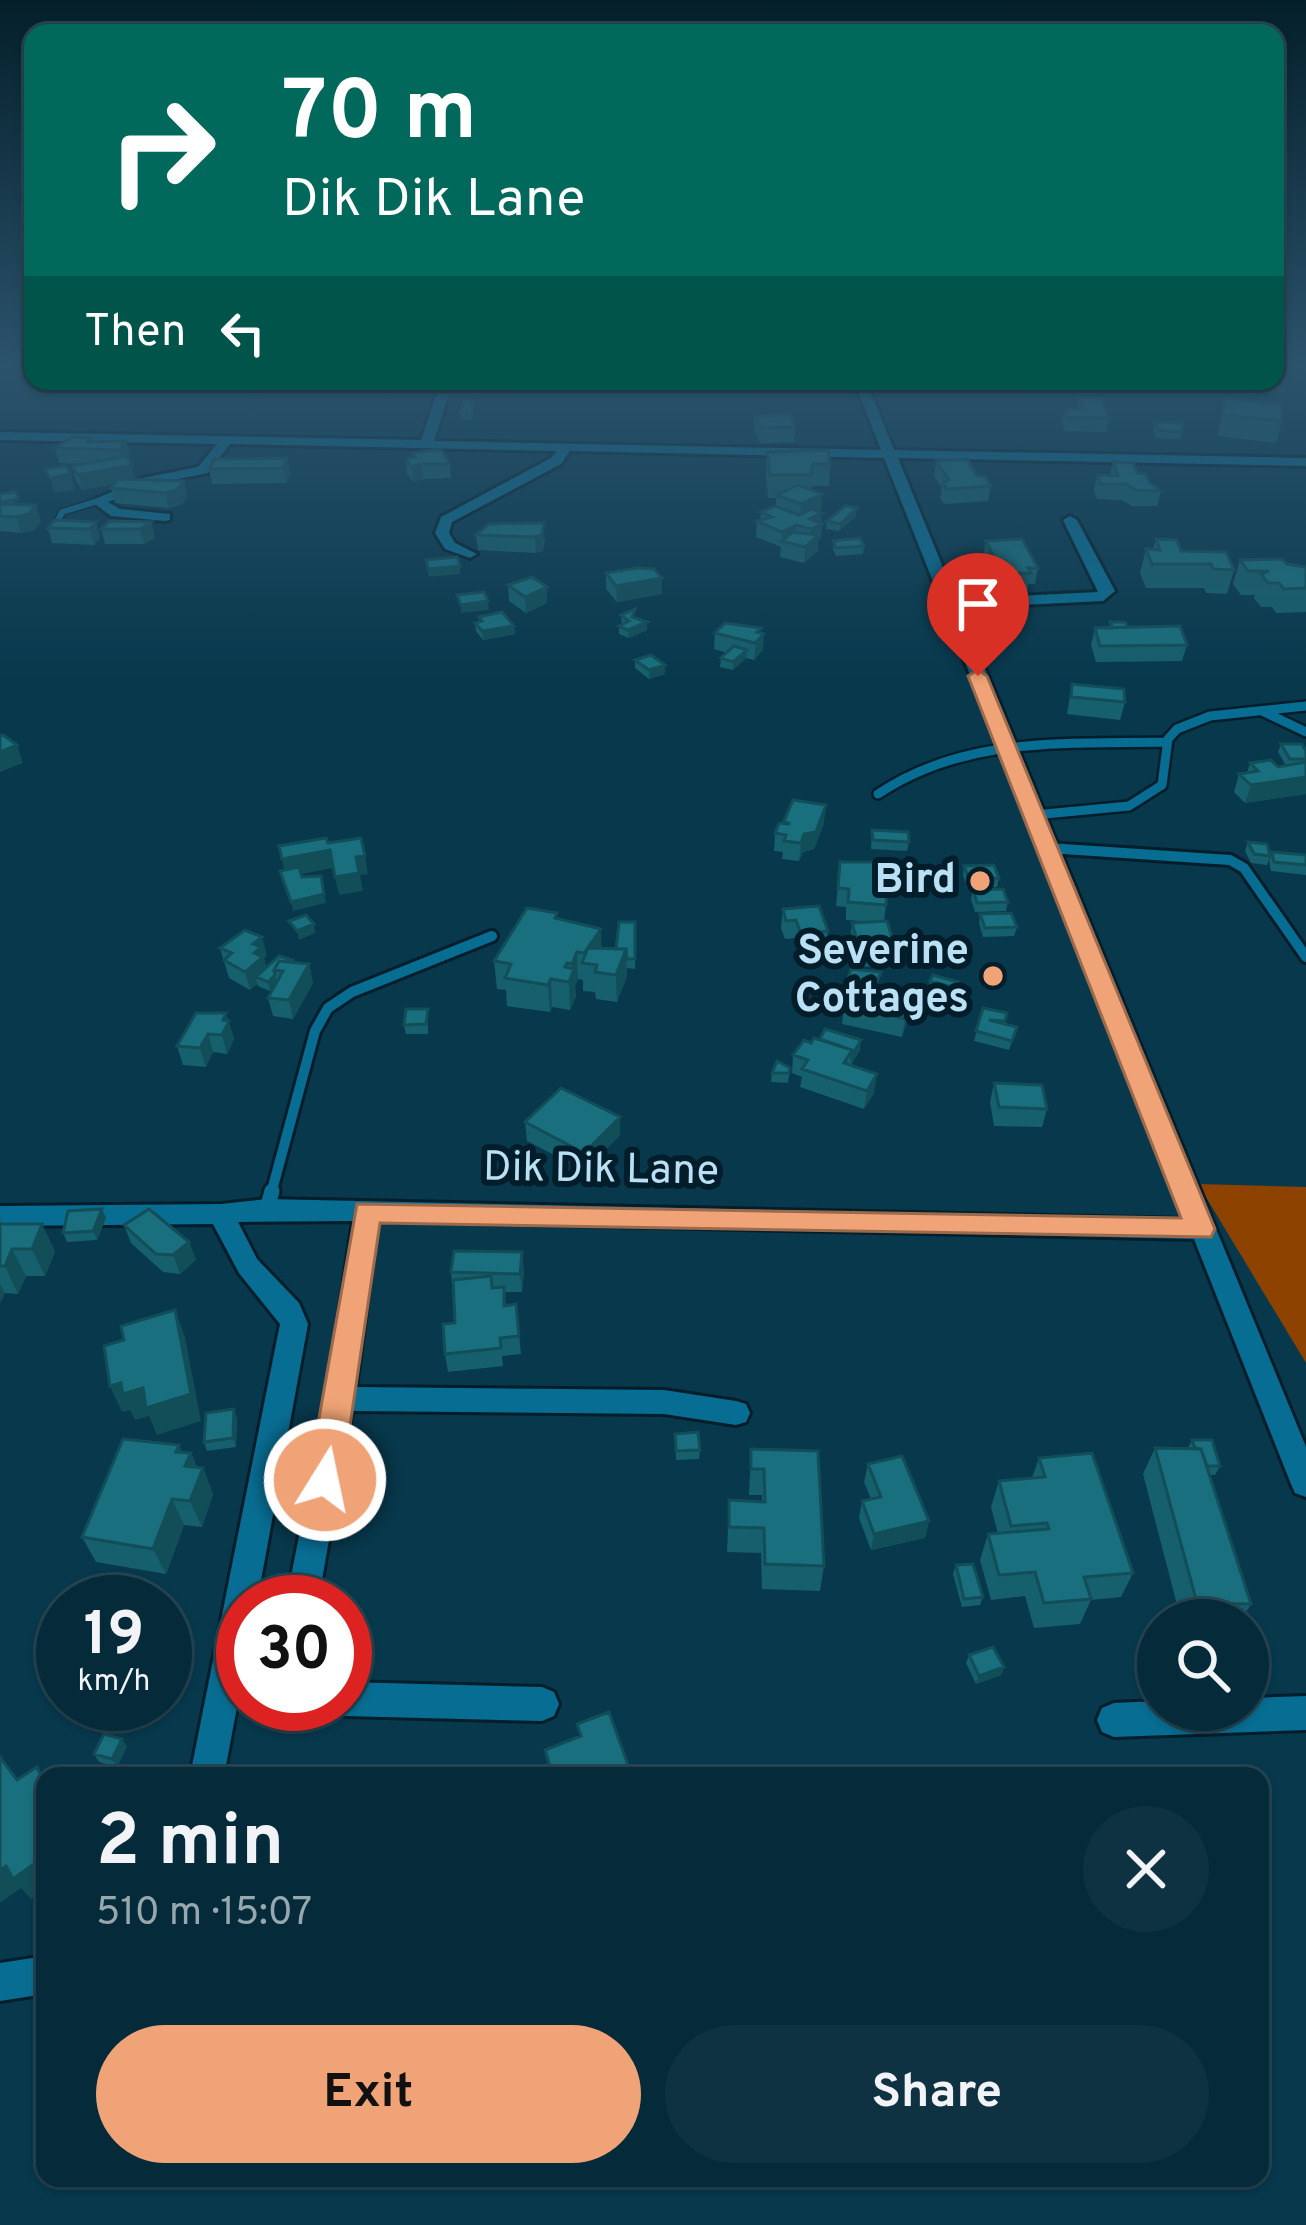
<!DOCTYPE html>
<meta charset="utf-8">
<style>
:root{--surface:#052a39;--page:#0e3241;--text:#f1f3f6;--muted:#97a7ae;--line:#264653;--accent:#efa376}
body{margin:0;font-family:Overpass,sans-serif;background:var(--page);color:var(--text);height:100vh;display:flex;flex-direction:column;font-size:45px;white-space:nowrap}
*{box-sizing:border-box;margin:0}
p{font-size:39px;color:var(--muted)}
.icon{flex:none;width:66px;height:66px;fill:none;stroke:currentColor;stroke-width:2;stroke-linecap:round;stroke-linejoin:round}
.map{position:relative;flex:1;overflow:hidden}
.panel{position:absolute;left:36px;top:1767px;width:1233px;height:420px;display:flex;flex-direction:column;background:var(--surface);border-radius:24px;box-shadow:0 3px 9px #0004,0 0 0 3px var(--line)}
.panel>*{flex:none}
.banner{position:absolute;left:24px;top:24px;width:1260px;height:366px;border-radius:24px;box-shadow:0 3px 9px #0004,0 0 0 3px var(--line);background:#00695c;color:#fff;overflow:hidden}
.buttons{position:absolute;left:1137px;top:1599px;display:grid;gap:24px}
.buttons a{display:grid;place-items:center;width:132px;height:132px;border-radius:50%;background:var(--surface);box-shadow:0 3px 9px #0004,0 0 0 3px var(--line);font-size:60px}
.speed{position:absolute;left:36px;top:1575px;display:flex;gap:24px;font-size:60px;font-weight:700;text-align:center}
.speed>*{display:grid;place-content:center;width:156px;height:156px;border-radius:50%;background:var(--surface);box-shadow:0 3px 9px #0004,0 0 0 3px var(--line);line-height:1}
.speed small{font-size:30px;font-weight:400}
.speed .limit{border:18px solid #d22;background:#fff;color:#111}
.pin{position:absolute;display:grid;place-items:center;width:102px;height:102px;color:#fff;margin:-123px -51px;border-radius:50% 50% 50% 0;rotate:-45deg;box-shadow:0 0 12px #0007}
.pin .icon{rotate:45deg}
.me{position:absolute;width:132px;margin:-66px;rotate:10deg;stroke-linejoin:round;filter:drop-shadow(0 0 9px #0008)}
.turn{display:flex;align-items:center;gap:42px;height:252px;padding:0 60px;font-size:54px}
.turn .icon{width:156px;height:156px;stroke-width:2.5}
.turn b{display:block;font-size:84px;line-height:102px}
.then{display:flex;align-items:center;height:114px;padding:0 60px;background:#0003;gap:24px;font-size:45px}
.round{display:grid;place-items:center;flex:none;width:126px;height:126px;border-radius:63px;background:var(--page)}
.summary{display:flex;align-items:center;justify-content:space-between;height:204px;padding:0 60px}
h1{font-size:72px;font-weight:700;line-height:90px}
.action{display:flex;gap:24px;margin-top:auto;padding:24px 60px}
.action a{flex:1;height:138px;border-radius:72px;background:var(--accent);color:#111;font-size:48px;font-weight:700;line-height:138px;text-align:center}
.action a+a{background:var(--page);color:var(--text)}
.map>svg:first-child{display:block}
.forest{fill:#8e4200}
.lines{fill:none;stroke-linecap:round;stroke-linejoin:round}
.service-far3-casing{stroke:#031e2a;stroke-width:9}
.service-far2-casing{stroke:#031e2a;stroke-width:14}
.service-far1-casing{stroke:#031e2a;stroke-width:16}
.service-casing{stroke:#031e2a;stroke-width:21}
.minor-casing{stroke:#031e2a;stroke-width:6}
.service-far3{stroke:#086d92;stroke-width:6}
.service-far2{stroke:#086d92;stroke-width:9}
.service-far1{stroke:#086d92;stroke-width:10}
.service{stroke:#086d92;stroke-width:15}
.minor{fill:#086d92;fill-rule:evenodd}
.wall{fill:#165f6c}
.shaded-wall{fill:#124e58}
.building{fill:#196f7d;stroke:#124e58;stroke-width:3}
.route{fill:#efa376;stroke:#9b6a4d;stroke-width:3}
.poi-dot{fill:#efa376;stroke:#031e2a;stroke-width:4.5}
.labels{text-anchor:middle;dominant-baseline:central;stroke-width:12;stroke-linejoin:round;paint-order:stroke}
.poi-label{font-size:42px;font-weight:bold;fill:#b9e0f4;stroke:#031e2a;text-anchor:end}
.street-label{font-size:42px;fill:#b9e0f4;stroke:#031e2a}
</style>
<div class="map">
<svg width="1306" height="2225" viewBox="0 0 1306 2225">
<rect width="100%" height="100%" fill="#07384c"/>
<path class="forest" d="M1198 1184 1306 1187V1363Z"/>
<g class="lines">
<defs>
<path id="service-far3" d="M54 529 62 512 98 501"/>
<path id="service-far2" d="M1264 712 1306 732
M878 794C965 736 1064 744 1165 742
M1034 815 1129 806 1162 785 1168 739 1177 729 1210 716 1306 706"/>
<path id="service-far1" d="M1048 848 1230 860 1244 868 1306 957
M271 1194 315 1031 328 1008 352 992 492 936"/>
<path id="service" d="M267 1209 272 1191"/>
<path id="minor" d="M441 381H453L434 441 881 450 854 381H866L894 450 1306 458V466L898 458 956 599 1098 592 1063 520 1070 516 1077 520 1115 591 1103 601 960 608 1306 1447V1497L1295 1493 1291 1484 1194 1239 378 1221 356 1387 664 1390 736 1401 746 1404 750 1413 746 1422 736 1425 664 1414 352 1411 318 1602H286L326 1399 353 1221 238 1222 257 1259 299 1303 308 1324 257 1602H243V1675L224 1776H190L280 1324 239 1273 213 1224 0 1226V1206L221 1204 267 1199 1186 1219 884 458 570 451 561 464 452 522 449 533 455 543 477 554 470 558 445 549 435 533 441 517 551 458 557 451 230 444 208 473 152 484 108 502 120 509 170 514V520L165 521 111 516 91 501 143 478 198 467 217 444 0 440V432L421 440Z
M345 1682 542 1687 554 1692 559 1704 554 1716 542 1721 345 1716 333 1711 330 1704H345Z
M1306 1696V1730L1114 1737 1102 1732 1097 1720 1102 1708 1114 1703 1158 1701V1710H1248V1698Z
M45 1956V1994L0 2001V1963Z"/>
</defs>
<use href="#service-far3" class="service-far3-casing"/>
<use href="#service-far2" class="service-far2-casing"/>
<use href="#service-far1" class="service-far1-casing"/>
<use href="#service" class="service-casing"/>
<use href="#minor" class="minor-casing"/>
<use href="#service-far3" class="service-far3"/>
<use href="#service-far2" class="service-far2"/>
<use href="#service-far1" class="service-far1"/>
<use href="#service" class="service"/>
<use href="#minor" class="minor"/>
</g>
<path class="wall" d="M1275 367 1289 378 1285 392 1270 393 1258 381H1275Z
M247 381H285L286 386 283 393 250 394Z
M383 381H429L428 392 384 394Z
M614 381H628V390H615Z
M657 381H695V387L659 388Z
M740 381H772V388L744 389Z
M1079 397 1109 418 1106 432 1065 431 1062 424 1065 409 1077 410Z
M1225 398 1282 421 1276 443 1218 436Z
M472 400V420H461L460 413Z
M755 416 795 427 794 442 760 443 754 430Z
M1155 422 1182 432 1181 439 1156 438 1154 430Z
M126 441 130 456 127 459 135 480 184 481 187 497 181 505 169 508 115 503 111 488 114 484 82 490 76 481 72 466 83 464 59 463 55 448 93 442Z
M767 452 830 464 829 486H812L811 490 822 494 821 509 817 511 822 524 821 539 818 540V551L804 563 780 557 781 547 756 537 757 521 760 520 761 512 776 506V498H768L766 474Z
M412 453 450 464 451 478 423 479 413 482 407 474 406 459 413 458Z
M287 458 290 473 286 483 212 484 209 469Z
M936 461 977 476 991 486 988 501 944 504 940 498 942 488 934 476Z
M1113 462 1137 473 1161 491 1157 506H1132L1122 500 1097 499 1094 490 1097 475H1110Z
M0 494 20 505 41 521 34 530 21 533 0 531Z
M857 508 856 516 839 531 826 529 827 521Z
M96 522 100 537 94 545 52 543 48 528Z
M151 522 155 538 144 544H105L101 529Z
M489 524 545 539 543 551 536 553 478 550 476 535Z
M1156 539 1181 551 1234 570 1227 594 1206 593 1204 588H1146L1140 573 1146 549H1153Z
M833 541 864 546 863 554 836 556 833 549Z
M986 541 1038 568 1035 584H1028V589L1000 590 983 557Z
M1240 560 1306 567V612L1276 613 1272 607H1261L1254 598 1255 595H1241L1233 584Z
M606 573 662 578V594L617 602 606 589Z
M508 585 547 603 526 613 509 601Z
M621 615 647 622V630L629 638 619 634V626L622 624Z
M479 617 514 626 515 634 483 640 476 631 475 623 479 622Z
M1110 622 1187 645 1182 661 1096 662 1091 645 1095 628H1109Z
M715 633H760L763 650 754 660 746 658 733 670 720 667 721 658 727 653 714 649Z
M635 660 665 674 649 679 635 668Z
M1072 684 1125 702 1120 720 1067 714Z
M1281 744 1306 751V794L1245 803 1234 792 1239 774 1247 773 1250 763 1278 767 1286 766 1278 752Z
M784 821 824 823 814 849 803 852 799 861 782 859 783 852 774 851 775 833Z
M872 830 909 842 907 851 871 849Z
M1248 842 1270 856 1267 865 1251 863 1245 851Z
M1272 852 1306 855V875L1271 871 1269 861Z
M840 862 886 905 884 922 898 956 896 965 861 967 851 932 852 923 874 922 846 920V907L836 906Z
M964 866 999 878 997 887 967 888 963 875Z
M973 890 1008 902 1006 911 975 912 971 899Z
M783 909 828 931 826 950 800 952 795 938 785 939 781 928Z
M980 914 1017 927 1014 936 983 937 979 923Z
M557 919 602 948 616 949 635 922V969L627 968V976L617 1002 596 999 595 992 583 991V980L578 979 575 986 576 996 570 1010 552 1007 550 1012 507 1006 506 990 497 989 494 961Z
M220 948 267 955 264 958 266 968 292 962 309 964 313 983 293 1019 273 1016 268 998 274 988 270 991 258 986 257 984 250 990 229 978Z
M881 972 877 988 914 996 902 1037 842 1024 844 1005 849 991H846L847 981Z
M930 981 958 982 953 997 928 990Z
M983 1008 1007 1013 1005 1024 1017 1027 1009 1050 974 1041Z
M428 1009V1034H406L404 1025Z
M226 1013 234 1039 227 1054 213 1052 206 1067 183 1065 177 1046Z
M811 1043 860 1050 851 1065 874 1093 864 1109 800 1087 802 1077 792 1073 793 1055Z
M790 1068 788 1083 771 1082 772 1073Z
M994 1083 1047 1109 1042 1127 994 1126 990 1102Z
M525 1122 620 1135 585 1171 527 1141Z
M102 1209 106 1218 97 1240 67 1242 63 1233Z
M0 1218 3 1224H42L55 1252 45 1276H26L18 1294 5 1293 0 1303Z
M124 1225 189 1242 196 1260 180 1274 163 1272 131 1243Z
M524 1271 522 1292H504L506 1305 516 1304 521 1354 502 1356 503 1366 448 1372 445 1354 455 1323 451 1272Z
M237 1418 236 1447 207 1451 204 1442Z
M675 1434 700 1450 699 1459 676 1460Z
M1192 1440 1220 1466 1215 1475H1210L1251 1604 1241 1620H1181L1143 1474 1155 1448H1188Z
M179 1445 182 1452 191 1453 197 1467 203 1468 213 1494 202 1527 184 1525 166 1574 96 1562 82 1537Z
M751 1449 824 1566 820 1591 762 1589 761 1553 727 1552 729 1500 762 1501V1495H749Z
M1039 1458 1133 1573 1121 1597 1091 1600 1080 1624 1034 1628 1025 1596 991 1600 980 1560 988 1534H998L991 1507 999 1481 1032 1478Z
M868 1464 929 1521 925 1538 871 1550 859 1518 862 1501 871 1499 864 1482Z
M956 1565 983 1597 980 1605 962 1607 953 1574Z
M63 1616V1687L57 1686 41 1663Z
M969 1655 1004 1667 1001 1675 976 1684 966 1663Z
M65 1704H131L121 1728 76 1720Z
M127 1746 117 1767 99 1762 94 1754Z"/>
<path class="shaded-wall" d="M415 381H429L428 392 416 393Z
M126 441 130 456 122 465 119 450Z
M287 458 290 473 286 483 283 468Z
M421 464 423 479 413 482 411 467Z
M132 465 135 480 82 490 78 475Z
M71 474 75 490 54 493 50 478Z
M184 481 187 497 181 505 169 508 165 493Z
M822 494 821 509 800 519 801 504Z
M36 505 41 521 34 530 21 533 16 517Z
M857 508 856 516 839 531 840 524Z
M822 513 821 539 818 540V551L804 563 805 547 810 543V519Z
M96 522 100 537 94 545 90 529Z
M151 522 155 538 144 544 140 529Z
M544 523 543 551 536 553 535 537Z
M796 525 795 541H782V532Z
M460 566V574L429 577 428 569Z
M662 578V594L617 602 616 586Z
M547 587V603L526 613 525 597Z
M488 601 489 610 461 613V605Z
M647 622V630L629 638 628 630Z
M514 626 515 634 483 640 482 631Z
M761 628 760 638 764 634 763 650 754 660 757 632Z
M747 650 746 658 733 670V662Z
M665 665V674L649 679V670Z
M17 745 23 763 0 772V752Z
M1306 777V794L1245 803 1251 785Z
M826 805 824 823 814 849 803 852 799 861 801 843 804 834Z
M330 850 333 868 286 877 282 859Z
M365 856 368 874 360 875 363 891 339 895 335 877 356 857Z
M324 894 326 903 293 911 291 902Z
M314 924 315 933 299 940 297 931Z
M601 929 602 956 585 964 584 953Z
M262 937 267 955 264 958 268 975 256 977 257 984 250 990 245 972 253 944Z
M626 949 627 976 617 1002 616 975Z
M577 952 578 979 575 986 576 996 570 1010 569 982 572 973V964Z
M309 964 313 983 293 1019 289 1000Z
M275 975 277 985 270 991 268 982Z
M551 979 552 1007 550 1012 548 985Z
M914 996 912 1005 902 1037 905 1019Z
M226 1013 234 1039 227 1054 222 1035 223 1020Z
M208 1034 213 1052 206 1067 200 1048Z
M861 1040 860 1050 851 1066 852 1056Z
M877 1074 874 1093 864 1109 867 1091Z
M620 1117V1135L585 1171 584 1153Z
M102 1209 106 1218 97 1240 93 1231Z
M42 1224 55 1252 45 1276 32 1249Z
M189 1242 196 1260 180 1274 173 1255Z
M12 1249 26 1276 18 1294 5 1266Z
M522 1252 524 1271 522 1292 520 1274Z
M0 1284 5 1293 0 1303Z
M175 1310 185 1337 201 1421 157 1435 149 1416 135 1420 130 1410 122 1412 110 1386Z
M234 1409 237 1418 236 1447 233 1438Z
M179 1445 186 1463 191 1453 200 1475 203 1468 213 1494 202 1527 190 1501 176 1452Z
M172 1499 184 1525 166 1574 153 1549Z
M929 1521 925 1538 871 1550 874 1534Z
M165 1610 176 1637 166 1663 165 1662Z
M1004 1667 1001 1675 976 1684 979 1676Z
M107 1704H131L121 1728 106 1705Z
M122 1739 127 1746 117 1767 112 1759Z
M45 1856V1889L31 1899 21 1888 0 1903V1870L6 1866Z"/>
<path class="building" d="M1275 367H1277L1289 378 1275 379Z
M1079 397 1102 398 1109 418 1067 417 1065 409 1084 410Z
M1225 398 1282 405V421L1223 415Z
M472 400V413H460L464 401Z
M790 415 795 427 761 428 755 416Z
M1155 422 1182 423V432L1158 430Z
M72 437 91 438 88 442 126 441 119 450 55 448Z
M434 450 442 451 450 464H421L411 467 406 459 415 457 412 453Z
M828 450 830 464H813L811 475H770L767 452Z
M126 456 132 465 78 475 72 466Z
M287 458 283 468 209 469 214 459Z
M967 459 977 476H985L991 486 946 489 943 483 949 480 936 461Z
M1113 462 1133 463 1137 473 1146 474 1149 482 1161 491 1136 490 1126 484H1100L1097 475 1118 476Z
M66 466 71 474 50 478 45 469Z
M118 479 184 481 177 490 165 493 111 488Z
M798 485 822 494 801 504 777 495Z
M16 492 18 499 2 502 0 500V494Z
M0 504 36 505 29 514 16 517 0 516Z
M775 506 799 515 811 509 822 513 810 519 822 524 811 529 796 525 782 532 757 521 772 517 761 512Z
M845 506 857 508 840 524 827 521Z
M55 520 96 522 90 529 48 528Z
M110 521 151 522 140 529H101Z
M544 523 542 535 535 537 476 535 489 524Z
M793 532 819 535 805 547 781 541Z
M860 538 864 546 836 548 833 541Z
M1022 539 1038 568H1028L1031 573 1002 574 986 541Z
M1156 539 1177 540 1181 551 1226 552 1234 570 1213 569 1211 564H1152L1146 549 1160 550Z
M457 557 460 566 428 569 426 560Z
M1282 559 1287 564 1306 567V588L1284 589 1279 583H1268L1261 574 1269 571H1248L1240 560Z
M637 568 654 569 662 578 616 586 606 573Z
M532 577 547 587 525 597 508 585Z
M484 592 488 601 461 605 457 595Z
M635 609 632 617 647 622 628 630 619 626 629 621 621 615Z
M502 612 514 626 482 631 475 623 482 621 479 617Z
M1110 622H1125L1128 627 1113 628Z
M725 623 761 628 757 632 764 634 755 643 715 633Z
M1180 626 1187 645 1100 646 1095 628Z
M734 646 747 650 733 662 721 658Z
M651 655 665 665 649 670 635 660Z
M1072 684 1124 689 1125 702 1071 697Z
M3 735 17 745 0 752V736Z
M1281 744H1302L1306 751V759H1290Z
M1271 760 1278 767 1306 762V777L1251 785 1239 774 1258 771 1250 763Z
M793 800 826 805 816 832 804 834 801 843 784 841 786 835 775 833 779 823 790 824 784 821Z
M872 830 908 832 909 842 873 840Z
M326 838 328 843 361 838 365 856 356 857 359 873 335 877 330 850 282 859 279 846Z
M1248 842 1267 844 1270 856 1254 854Z
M1272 852 1306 855V865L1274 862Z
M840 862H888L886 905 848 902 849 889 838 888Z
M994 865 999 878 969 879 964 866Z
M299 867 302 877 321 876 324 894 291 902 280 871Z
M1003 889 1008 902 977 903 973 890Z
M819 906 828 931 801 934 796 920 786 921 783 909Z
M527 908 557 913 555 918 601 929 584 953 577 952 572 964 567 963 565 967 574 969 569 982 551 979 548 985 505 978 511 964 494 961Z
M1011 913 1017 927 985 928 980 914Z
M306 915 314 924 297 931 289 921Z
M887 921 898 956 862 958 852 923Z
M619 922H635V959H627L626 949H616Z
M245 930 262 937 253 944 261 947 254 953 263 957 245 972 224 960 232 953 220 948Z
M588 948 626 949 616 975 595 972 597 965 582 963Z
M279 956 292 960 290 962 279 961 274 970 275 975 268 982 256 977Z
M279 961 309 964 289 1000 268 998 283 971 274 970Z
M851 969 881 972 876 984 863 981 862 985 914 996 910 1007 911 1001 852 988 854 983 847 981Z
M933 975 958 982 955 988 930 981Z
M851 988 911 1001 905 1019 844 1005Z
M983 1008 1007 1013 1005 1021 989 1020 1017 1027 1012 1041 976 1031Z
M406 1009H428L426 1024 404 1025Z
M196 1013H226L223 1020 229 1021 222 1035 208 1034 200 1048 177 1046Z
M825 1029 861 1040 852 1056V1050L820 1039Z
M814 1038 852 1050 844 1063 877 1074 867 1091 802 1069 808 1060 793 1055 804 1040 811 1043Z
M777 1061 790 1068 789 1073H772Z
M994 1083 1042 1085 1047 1109 999 1107Z
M561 1088 620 1117 584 1153 525 1122Z
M102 1209 93 1231 63 1233 68 1211Z
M149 1209 189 1242 173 1255 156 1254 124 1225Z
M0 1224H42L32 1249H12L5 1266H0Z
M454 1251 522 1252 520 1274 451 1272Z
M491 1276 492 1288 504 1287V1306L516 1304 519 1336 500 1338 501 1348 445 1354 443 1324 455 1323 453 1280Z
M175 1310 191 1394 146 1408 143 1388 123 1394 121 1383 110 1386 104 1346 124 1340 121 1326Z
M234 1409 233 1438 204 1442 206 1413Z
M698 1432 700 1450 676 1451 675 1434Z
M123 1439 179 1445 176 1452 191 1453 185 1466 203 1468 190 1501 172 1499 153 1549 82 1537Z
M1192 1440H1212L1220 1466H1207L1201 1449 1195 1448Z
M1155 1448 1201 1449 1251 1604 1197 1603Z
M751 1449 818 1451 824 1566 765 1564 764 1528 729 1527V1500L765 1502 764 1469H751Z
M1092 1453 1133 1573 1084 1577 1091 1599 1044 1603 1035 1572 999 1575 988 1534 1049 1529 1047 1523 1011 1526 999 1481 1045 1477 1039 1458Z
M902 1456 929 1521 874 1534 862 1501 881 1497 868 1464Z
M973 1564 983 1597 964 1599 956 1565Z
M98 1575 143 1582 139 1591 157 1594 154 1602H70L73 1595 88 1597Z
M63 1616V1666L41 1663Z
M993 1647 1004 1667 979 1676 969 1655Z
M609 1712 632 1776H553L545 1750 581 1736 577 1724Z
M104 1734 122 1739 112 1759 94 1754Z
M0 1757 17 1780 37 1767 45 1784V1839L40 1842 45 1856 13 1879 6 1866 0 1870Z"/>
<linearGradient id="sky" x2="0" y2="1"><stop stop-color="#041f2a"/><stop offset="0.54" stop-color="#2b536c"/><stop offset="1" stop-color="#2b536c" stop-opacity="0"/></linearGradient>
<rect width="1306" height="679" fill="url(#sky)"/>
<path class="route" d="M978 670 987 676 1215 1229 1211 1237 380 1223 342 1480 337 1491 325 1495 313 1491 308 1480 357 1204 1181 1218 968 676Z"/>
<g class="poi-dot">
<circle cx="980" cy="881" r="12"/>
<circle cx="993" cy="976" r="12"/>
</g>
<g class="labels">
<g class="poi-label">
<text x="956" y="881">Bird</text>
<text x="969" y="952">Severine<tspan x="969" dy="48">Cottages</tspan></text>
</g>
<g class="street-label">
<text transform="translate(601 1171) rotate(1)">Dik Dik Lane</text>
</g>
</g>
</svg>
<div class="buttons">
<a><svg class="icon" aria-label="search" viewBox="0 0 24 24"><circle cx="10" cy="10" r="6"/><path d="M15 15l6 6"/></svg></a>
</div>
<div class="speed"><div>19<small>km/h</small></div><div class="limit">30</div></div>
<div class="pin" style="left:978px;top:676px;background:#d93025"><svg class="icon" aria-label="arrive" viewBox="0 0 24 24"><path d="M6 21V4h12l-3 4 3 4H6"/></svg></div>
<svg class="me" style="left:325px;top:1480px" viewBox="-20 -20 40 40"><circle r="17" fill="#efa376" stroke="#fff" stroke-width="3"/><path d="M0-11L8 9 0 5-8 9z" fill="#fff"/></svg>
<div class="banner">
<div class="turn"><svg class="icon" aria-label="right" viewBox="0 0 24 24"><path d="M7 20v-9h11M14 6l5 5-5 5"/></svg><div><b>70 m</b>Dik Dik Lane</div></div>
<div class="then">Then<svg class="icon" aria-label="left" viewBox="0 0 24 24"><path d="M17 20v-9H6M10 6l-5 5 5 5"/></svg></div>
</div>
<section class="panel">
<div class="summary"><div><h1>2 min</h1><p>510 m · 15:07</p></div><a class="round"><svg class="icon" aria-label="close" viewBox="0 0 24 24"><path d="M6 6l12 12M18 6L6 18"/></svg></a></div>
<div class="action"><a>Exit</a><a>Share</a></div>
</section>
</div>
